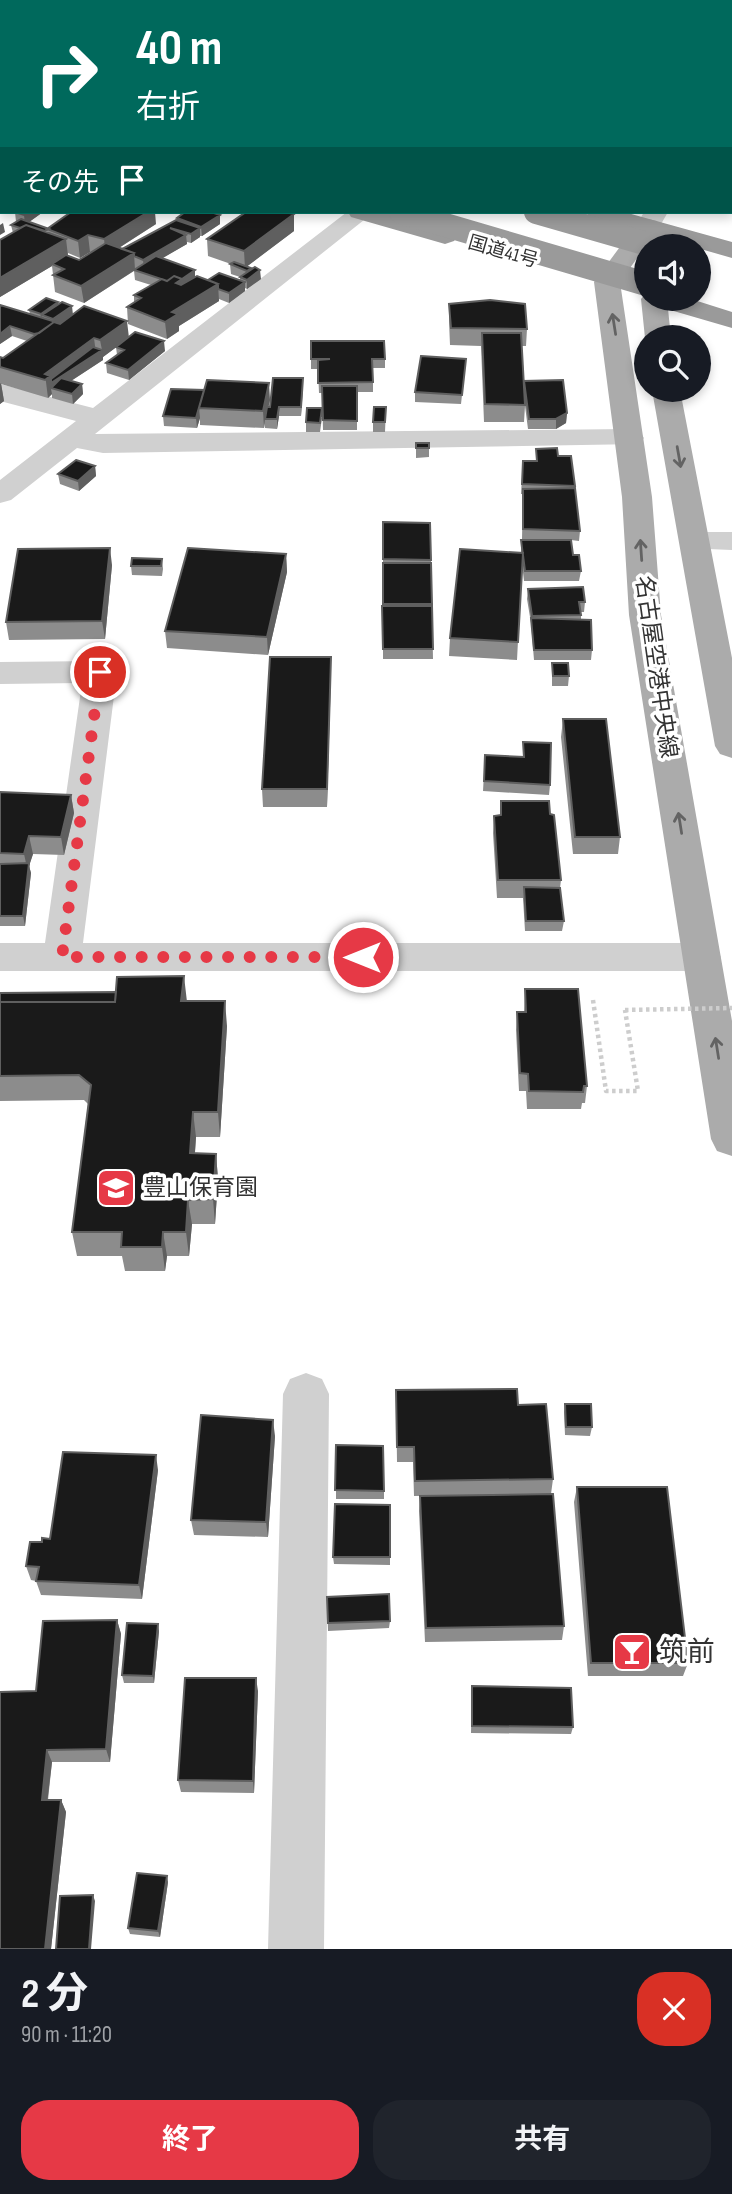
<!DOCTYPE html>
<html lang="ja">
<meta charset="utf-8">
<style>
:root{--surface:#171b24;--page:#20242c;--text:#f1f3f6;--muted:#9ea1a6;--accent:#e63946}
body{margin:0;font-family:"Sofia Sans Condensed","Noto Sans JP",sans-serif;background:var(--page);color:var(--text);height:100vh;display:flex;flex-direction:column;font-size:26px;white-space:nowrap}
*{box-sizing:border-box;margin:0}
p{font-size:23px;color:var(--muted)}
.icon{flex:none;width:38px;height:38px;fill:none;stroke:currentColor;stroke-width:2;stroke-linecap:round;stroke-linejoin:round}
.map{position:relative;height:1949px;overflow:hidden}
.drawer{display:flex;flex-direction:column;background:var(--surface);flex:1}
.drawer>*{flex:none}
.banner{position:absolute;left:0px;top:0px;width:733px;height:214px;box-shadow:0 4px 10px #0003;background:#00695c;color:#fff;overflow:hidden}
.controls{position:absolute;left:634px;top:234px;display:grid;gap:14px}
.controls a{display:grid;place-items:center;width:77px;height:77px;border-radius:50%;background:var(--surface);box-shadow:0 4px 10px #0003;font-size:35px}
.pin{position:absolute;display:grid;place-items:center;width:60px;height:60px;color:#fff;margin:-30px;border:4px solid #fff;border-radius:50%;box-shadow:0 2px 7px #0007}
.me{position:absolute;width:77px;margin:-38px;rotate:270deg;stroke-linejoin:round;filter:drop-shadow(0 0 5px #0008)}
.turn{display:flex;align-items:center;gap:24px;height:147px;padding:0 21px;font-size:32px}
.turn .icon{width:91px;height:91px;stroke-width:2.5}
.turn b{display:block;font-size:49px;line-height:60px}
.then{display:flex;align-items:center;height:66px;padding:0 21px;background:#0003;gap:14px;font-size:26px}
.round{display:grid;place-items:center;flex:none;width:74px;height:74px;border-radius:28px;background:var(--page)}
.headline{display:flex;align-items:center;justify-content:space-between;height:119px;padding:0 21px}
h1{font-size:42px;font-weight:700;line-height:52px}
.button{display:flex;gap:14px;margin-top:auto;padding:14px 21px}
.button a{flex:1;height:80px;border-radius:28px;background:var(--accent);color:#fff;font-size:28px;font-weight:700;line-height:80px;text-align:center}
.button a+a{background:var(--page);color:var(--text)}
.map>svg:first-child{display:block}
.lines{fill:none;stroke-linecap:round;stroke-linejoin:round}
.path{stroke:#cdcdcd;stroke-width:4.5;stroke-dasharray:3.5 3.5;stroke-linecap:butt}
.minor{fill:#d0d0d0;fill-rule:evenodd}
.major{fill:#ababab;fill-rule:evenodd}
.highway{fill:#9a9a9a;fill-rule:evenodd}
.path-bridge{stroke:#cdcdcd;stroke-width:4.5;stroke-dasharray:3.5 3.5;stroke-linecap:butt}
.highway-bridge{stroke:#9a9a9a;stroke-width:24}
.wall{fill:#8c8c8c;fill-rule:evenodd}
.shaded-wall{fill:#5f5f5f}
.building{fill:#1a1a1a;stroke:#5f5f5f;stroke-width:2}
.oneway{stroke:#636363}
.route{stroke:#e63946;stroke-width:12;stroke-dasharray:0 21.6}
.labels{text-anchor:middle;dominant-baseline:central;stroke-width:7;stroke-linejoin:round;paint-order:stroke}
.far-street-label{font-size:19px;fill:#333;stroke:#fff}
.street-label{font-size:23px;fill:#333;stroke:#fff}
.poi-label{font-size:23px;fill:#333;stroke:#fff;text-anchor:start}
.near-poi-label{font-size:28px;fill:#333;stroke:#fff;text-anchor:start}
</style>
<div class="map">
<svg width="732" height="1949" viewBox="0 0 732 1949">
<rect width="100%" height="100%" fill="#fff"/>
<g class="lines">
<path class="path" d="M593 1000 606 1091H638L625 1010"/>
<path class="minor" d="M265 0H287L264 2Z
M347 212H374L95 434 630 429 640 432 644 438 640 444 103 453 77 448 11 500 0 503V480L76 421 0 401V384L93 408Z
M644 212H668L657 231H639L636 226Z
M694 532H732V550L683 548 679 541 683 534Z
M100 661 112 664 117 672 83 943H702L715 947 721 957 715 967 702 971H0V943H45L82 683 0 684V662Z
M306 1373 322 1379 329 1394 324 1949H268L283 1394 290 1379Z"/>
<path class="major" d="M648 219 657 221 660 226 620 282 652 497 661 615 732 1021V1156L717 1151 711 1139 629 615 622 497 594 282 639 221Z
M646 293V299H667L671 338H645L641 299Z
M652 390H680L732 658V758L720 754 715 746Z"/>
<path class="highway" d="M0 37H2V49H0Z
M0 86 2 87V101L0 100Z
M348 212H386L454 231 458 236 454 241 445 244 351 217Z
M586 212H624L732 242V258L589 217Z
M649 299H691L732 312V328L653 305Z"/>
<path class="path-bridge" d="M625 1010 732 1008"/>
<path class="highway-bridge" d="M401 212 646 284
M536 212 658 247"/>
</g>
<path class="wall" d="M0 0H135V2H2V25L0 24Z
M329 0H371L378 2H329Z
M526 0H577L574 2H532Z
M15 212H43L29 222 48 229 156 224 119 248 122 249 177 220V218L220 215V224L202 236H200V237L191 243 187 242V244L162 258 195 270V277L208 280H240V277L231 274 230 264H231L208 256 207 239 245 212H244H285L294 214V231L247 266 251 268V270L261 279 247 289 245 288V291L229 303 219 299V301L179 326V331L167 339 128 324 127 307 134 302V295L151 285 135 280 134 271 84 303 55 292 52 266 0 297V240L13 233 11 225 16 222ZM90 252H91L79 260 68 256V253L80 258Z
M449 304 527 329 526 346H522L524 382 567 413 566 423 556 429H528L525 406 524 422H484L481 346 450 345 449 321Z
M0 305 30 314 29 310 58 305 73 314 128 337 165 351 129 380 107 373 106 363 117 355 116 347 103 357V360L71 381 82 384 83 394 73 404 52 398V394L48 398 1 384 4 401 0 404V357L3 358 27 341 12 336 0 344Z
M311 341 385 359V368H373V392H357V430H323L322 393H319L318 369H311Z
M466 359 461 404 415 402V392Z
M303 378 301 416H279L277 429 265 428V423L264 428 200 425V418L197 428 164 426 163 416 171 389 270 400 268 407H270Z
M386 407 385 432H373V422Z
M322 418 320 432H306V422Z
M416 443H429V457L416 458Z
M536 449 558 456H571L580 531 579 541 571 540 573 555 581 571 579 581H524L522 564 517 660 449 656 450 638 521 553V540H570L522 539 523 494H521L523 461H536Z
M95 466 96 476 79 491 60 484 58 474Z
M383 522 431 560 433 659H383Z
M286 554 287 572 268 655 167 648 165 631Z
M162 559 163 569 162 576 132 575 131 566Z
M112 565 105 639 9 640 6 622Z
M528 589 585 602 584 612H581V620L592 650 591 660H534L531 623 527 599Z
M331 657 327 807H263L262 789Z
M552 663 569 676 568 686H552Z
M563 719 620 837 618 854H573L561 737Z
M523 742 550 785 549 795 483 791 485 755 523 757Z
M0 792 71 795 74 813 64 855 33 854 29 866 31 873 25 926H0Z
M501 801 550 814 561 880 560 888 564 921 562 931H525L523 898H497L493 833 494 816 500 815Z
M525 989 587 1086 585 1103H582L581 1109H527L526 1091H519L516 1030 517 1012H524Z
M0 993 187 1001 227 1026 220 1137H196L195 1153 216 1154 218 1179 215 1224H192L189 1256H167L165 1271H125L122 1256H77L72 1232 88 1104 84 1100 0 1101Z
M396 1390 553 1479 551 1494 564 1626 562 1640 425 1642 419 1511 420 1496 480 1495 414 1496 413 1462H397Z
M565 1404 592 1427 590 1436 565 1435 564 1412Z
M275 1436 268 1537 194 1535 191 1520Z
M336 1445 384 1491V1499H336Z
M158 1470 142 1599 41 1595 36 1581 31 1580 26 1566 42 1542 50 1539Z
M577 1487 688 1663 683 1676H588L574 1502Z
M390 1505V1565L334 1564 333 1557Z
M327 1597 390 1621 389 1628 328 1631Z
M117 1620 121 1634 110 1762H52L48 1800H61L66 1812 51 1949 36 1691Z
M159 1631 154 1683H124L122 1675Z
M472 1686 573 1727 571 1734 471 1733Z
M258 1691 254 1793 181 1792 178 1780Z
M168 1882 160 1937 130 1934 128 1928Z"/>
<path class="shaded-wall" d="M114 0H135V2H110Z
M565 0H577L574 2H563Z
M2 135V181L0 182V136Z
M29 212H43L25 225 24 215Z
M148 212H155L156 224 106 256 104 239Z
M294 214V231L245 268 244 251Z
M220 215V224L202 236 201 227Z
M3 223 5 232 0 235V225Z
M200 228V237L191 243V234Z
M88 235 90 252 80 258 78 241Z
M186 235 187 244 144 269 143 260Z
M66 239 68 256 52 264V266L0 297V278Z
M134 253 135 270 84 303 81 286Z
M251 268 252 276 260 270 261 279 247 289V271Z
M195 270V279L183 288 173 284Z
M245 282V291L229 303V293Z
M218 284 219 301 179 326V331L167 339 165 322 172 312Z
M58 302 59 311 42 315 43 323 42 324 41 314Z
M72 306 73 315 35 343 34 334 54 324 53 319Z
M127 321 129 338 103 357V360L57 390 52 388 51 389 52 394 48 398 45 374 94 338 96 354 102 350 100 340Z
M10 326 12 336 0 344V334Z
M164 341 165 351 129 380 128 370Z
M303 378V388L301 416V407Z
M1 383 4 401 0 404V384Z
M269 383 270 400 266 419H265L264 428 263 411Z
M82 384 83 394 73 404 72 394Z
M279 407V416L277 429V419Z
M199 408 200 418 197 428 196 418Z
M567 413 566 423 556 429V419Z
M95 466 96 476 79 491 78 481Z
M110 548 112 565 105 639 102 621Z
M286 554 287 572 268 655 267 637Z
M331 657V675L327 807V789Z
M71 795 74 813 64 855 61 837Z
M29 836 33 854 29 866 31 873 25 926 23 916 28 872 24 854Z
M184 976 187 1002 181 1001Z
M225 1001 227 1026 220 1137 218 1112Z
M193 1112 196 1137 193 1178 190 1153Z
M216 1154 218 1179 215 1224 213 1199Z
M188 1200 192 1224 189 1256 186 1232Z
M163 1232 167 1256 165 1271 162 1247Z
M273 1420 275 1436 268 1537 266 1522Z
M156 1455 158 1470 142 1599 139 1585Z
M117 1620 121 1634 110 1762 106 1749Z
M158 1624 159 1631 154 1683 153 1676Z
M256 1678 258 1691 254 1793 253 1781Z
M47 1750 52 1762 46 1812 42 1800Z
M61 1800 66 1812 51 1949H45Z
M167 1876 168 1882 160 1937 158 1931Z
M93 1895 95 1901 91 1949H89Z"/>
<path class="building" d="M0 0H32L38 2H2V17L0 16Z
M66 0H114L110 2H72Z
M283 0H295L300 2H280Z
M344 0H371L378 2H350Z
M584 0H690L696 2H581Z
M0 118H2V135L0 136Z
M15 212H29L24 215Z
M71 212 76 213 148 212 104 239 88 235 78 241 47 229Z
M185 212H211L220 215 201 227 177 218Z
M246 212H285L294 214 244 251 207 239Z
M21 219 49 229 45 231 26 225 20 228 11 225Z
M176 220 200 228 191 234 170 228 186 235 143 260 134 256V253L122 249Z
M26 225 66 239 0 278V240Z
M106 243 134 253 81 286 53 275 64 269 52 264 66 255 79 260Z
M156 256 195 270 182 279 174 276 167 281 134 270Z
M234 262 251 268 247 271 230 264Z
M255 267 260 270 247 280 240 277Z
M219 273 245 282 229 293 218 289V284L208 280Z
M174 276 182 279 176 283 181 285 197 276 218 284 172 312 178 314 165 322 127 307 141 298 134 295 162 279 167 281Z
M46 298 58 302 41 314 29 310Z
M490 300 525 304 527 329 451 328 449 304Z
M62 302 72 306 53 319 42 315Z
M0 305 56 322H54L39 333 34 334 10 326 0 334Z
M84 306 127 321 100 340 94 338 45 374 50 376 45 380 0 367V357L3 358 54 322 60 324Z
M135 332 164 341 128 370 106 363 124 350 116 347Z
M482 333H521L525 405 485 404Z
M311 341H384L385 359H372L373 382 318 383V360L330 359H311Z
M93 347 102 350 51 383V379Z
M421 356 466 359 462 395 415 392Z
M61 378 82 384 72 394 51 388Z
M273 378H303L301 407H279L277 419H265L267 407H270Z
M207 380 269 383 263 411 199 408Z
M563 380 567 413 556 419H529L524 381Z
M322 386H357V421L323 420Z
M171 389 204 390 196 418 163 416Z
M374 407H386L385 422H373Z
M307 408H322L320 423 306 422Z
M416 443H429V448H416Z
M557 448 558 456H571L575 486 522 484 523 461H537L536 449Z
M76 460 95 466 78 481 58 474Z
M575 488 580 531 523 529V489Z
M383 522 430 523 431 560 383 559Z
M521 540H571L573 555H579L581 571H525Z
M110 548 102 621 6 622 18 549Z
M188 548 286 554 267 637 165 631Z
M460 549 523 553 518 642 450 638Z
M132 558 162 559 161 566H131Z
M383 563H431L432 604H383Z
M583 587 585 602H579L581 615 532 616 528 589Z
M382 606H432L433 649H383Z
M531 618 591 620 592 650H534Z
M270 657H331L327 789H262Z
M552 663H568L569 676H553Z
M563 719H606L620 837H575Z
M523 742 551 743 550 785 484 781 485 755 524 757Z
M0 792 71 795 61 837 29 836 24 854 0 853Z
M501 801H549L550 814 554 815 561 880H498L494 816 501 815Z
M29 863 23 916H0V864Z
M524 887 560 888 564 921H526Z
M184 976 181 1001H225L218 1112H193L190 1153 216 1154 213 1199 188 1200 186 1232H163L162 1247H121L122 1232H72L91 1085 79 1075 0 1076V1002H115L117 977Z
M525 989H578L587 1086H584L583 1092 529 1091 528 1074 520 1073 517 1012H526Z
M116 992 115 1002H0V993Z
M517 1389 518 1405 546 1404 553 1479 415 1481 414 1447H397L396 1390Z
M565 1404H591L592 1427H566Z
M201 1415 273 1420 266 1522 191 1520Z
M336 1445 383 1446 384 1491 335 1490Z
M63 1452 156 1455 139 1585 36 1581 39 1567 26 1566 30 1542H42V1538L50 1539Z
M577 1487H667L688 1663H591Z
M553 1494 564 1626 426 1628 420 1496Z
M335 1504 390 1505V1557H333Z
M389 1594 390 1621 328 1623 327 1597Z
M117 1620 106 1749 47 1750 42 1800H61L45 1949H0V1692L36 1691 43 1621Z
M127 1623 158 1624 153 1676 122 1675Z
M185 1678H256L253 1781 178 1780Z
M472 1686 571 1688 573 1727 472 1726Z
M137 1873 167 1876 158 1931 128 1928Z
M93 1895 89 1949H56L60 1896Z"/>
<defs><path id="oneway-shaft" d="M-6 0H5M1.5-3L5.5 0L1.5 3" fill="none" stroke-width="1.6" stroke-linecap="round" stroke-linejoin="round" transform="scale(1.75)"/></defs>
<g class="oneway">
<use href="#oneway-shaft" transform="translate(614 324) rotate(-99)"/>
<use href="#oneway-shaft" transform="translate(679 457) rotate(80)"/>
<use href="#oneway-shaft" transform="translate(641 550) rotate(-94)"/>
<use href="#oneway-shaft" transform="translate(680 823) rotate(-99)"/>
<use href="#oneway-shaft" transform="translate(717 1048) rotate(-99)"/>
</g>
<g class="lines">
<path class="route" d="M100 672 62 957H363"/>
</g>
<defs>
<symbol id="school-square" viewBox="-11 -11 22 22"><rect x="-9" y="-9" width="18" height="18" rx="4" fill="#e63946" stroke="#fff"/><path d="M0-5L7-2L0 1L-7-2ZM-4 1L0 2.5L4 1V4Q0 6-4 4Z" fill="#fff"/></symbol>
<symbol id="bar-square" viewBox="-11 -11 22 22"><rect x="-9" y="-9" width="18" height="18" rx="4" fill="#e63946" stroke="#fff"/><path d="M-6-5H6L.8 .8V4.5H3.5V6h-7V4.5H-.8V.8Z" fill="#fff"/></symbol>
</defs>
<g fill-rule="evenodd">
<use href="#school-square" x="94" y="1166" width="44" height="44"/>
<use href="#bar-square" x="610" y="1630" width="44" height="44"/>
</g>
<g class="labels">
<g class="far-street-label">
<text transform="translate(503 252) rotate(16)">国道41号</text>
</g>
<g class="street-label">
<text transform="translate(656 667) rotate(82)">名古屋空港中央線</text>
</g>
<g class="poi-label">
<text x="143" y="1188">豊山保育園</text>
</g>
<g class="near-poi-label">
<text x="659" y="1652">筑前</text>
</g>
</g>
</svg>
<div class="controls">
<a><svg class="icon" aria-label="sound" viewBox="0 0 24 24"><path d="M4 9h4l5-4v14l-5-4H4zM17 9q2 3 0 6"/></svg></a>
<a><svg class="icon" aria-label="search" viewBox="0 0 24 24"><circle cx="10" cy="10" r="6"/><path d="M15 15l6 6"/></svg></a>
</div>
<div class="pin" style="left:100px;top:672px;background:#d93025"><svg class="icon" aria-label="arrive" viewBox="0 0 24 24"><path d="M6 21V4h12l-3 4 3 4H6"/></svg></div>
<svg class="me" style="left:363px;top:957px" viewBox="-20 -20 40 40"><circle r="17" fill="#e63946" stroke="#fff" stroke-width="3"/><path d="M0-11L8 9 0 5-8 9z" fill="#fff"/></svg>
<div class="banner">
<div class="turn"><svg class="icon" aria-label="right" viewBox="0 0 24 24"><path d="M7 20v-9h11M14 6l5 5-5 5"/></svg><div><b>40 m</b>右折</div></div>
<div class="then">その先<svg class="icon" aria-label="arrive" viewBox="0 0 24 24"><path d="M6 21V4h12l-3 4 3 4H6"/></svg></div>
</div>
</div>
<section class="drawer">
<div class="headline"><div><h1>2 分</h1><p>90 m · 11:20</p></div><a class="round" style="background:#d93025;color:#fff"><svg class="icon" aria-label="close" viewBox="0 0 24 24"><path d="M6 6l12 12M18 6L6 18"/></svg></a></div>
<div class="button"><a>終了</a><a>共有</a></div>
</section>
